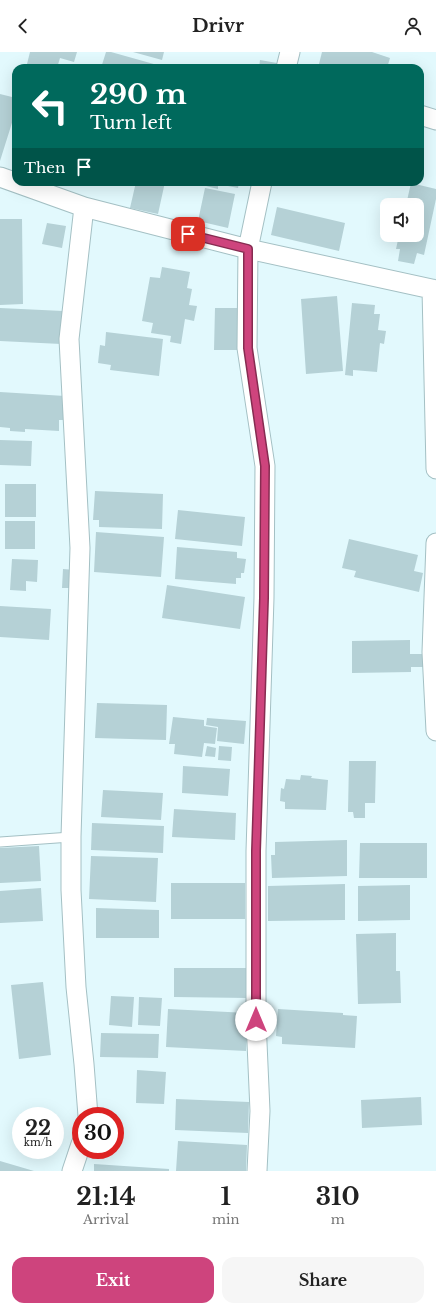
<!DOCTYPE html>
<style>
:root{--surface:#fff;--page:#f6f6f6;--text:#222;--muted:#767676;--accent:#ce447d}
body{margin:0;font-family:"Libre Baskerville",serif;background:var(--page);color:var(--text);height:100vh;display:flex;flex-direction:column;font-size:15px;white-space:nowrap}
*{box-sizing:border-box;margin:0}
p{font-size:13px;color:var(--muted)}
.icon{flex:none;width:22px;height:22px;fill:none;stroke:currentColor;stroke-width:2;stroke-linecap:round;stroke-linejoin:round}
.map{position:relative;height:1119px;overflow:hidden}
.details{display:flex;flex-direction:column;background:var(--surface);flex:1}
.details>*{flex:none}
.guide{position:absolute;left:12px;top:12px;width:412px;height:122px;border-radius:12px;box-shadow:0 4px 16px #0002;background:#00695c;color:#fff;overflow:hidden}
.controls{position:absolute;left:380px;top:146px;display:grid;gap:8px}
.controls a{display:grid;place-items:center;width:44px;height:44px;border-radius:8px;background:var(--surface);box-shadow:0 4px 16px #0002;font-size:20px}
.speed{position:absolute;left:12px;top:1055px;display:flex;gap:8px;font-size:20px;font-weight:700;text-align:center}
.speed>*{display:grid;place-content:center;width:52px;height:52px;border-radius:50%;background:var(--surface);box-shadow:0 4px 16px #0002;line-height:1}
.speed small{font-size:10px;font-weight:400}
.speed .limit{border:6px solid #d22;background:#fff;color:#111}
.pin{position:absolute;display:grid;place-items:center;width:34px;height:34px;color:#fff;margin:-17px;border-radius:8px;box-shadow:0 2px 6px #0006}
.me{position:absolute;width:44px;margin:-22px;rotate:0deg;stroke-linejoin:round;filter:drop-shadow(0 0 3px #0008)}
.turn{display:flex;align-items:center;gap:14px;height:84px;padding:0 12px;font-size:18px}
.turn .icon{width:52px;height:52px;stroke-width:2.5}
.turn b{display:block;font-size:28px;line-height:34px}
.then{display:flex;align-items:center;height:38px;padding:0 12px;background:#0003;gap:8px;font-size:15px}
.eta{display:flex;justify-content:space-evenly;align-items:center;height:68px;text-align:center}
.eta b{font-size:24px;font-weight:700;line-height:28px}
.button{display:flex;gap:8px;margin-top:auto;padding:8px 12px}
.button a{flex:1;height:46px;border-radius:12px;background:var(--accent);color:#fff;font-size:16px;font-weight:700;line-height:46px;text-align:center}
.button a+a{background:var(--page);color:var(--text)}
header{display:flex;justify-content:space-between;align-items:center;height:52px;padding:0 12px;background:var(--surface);font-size:18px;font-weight:700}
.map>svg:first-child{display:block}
.building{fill:#b5d1d6}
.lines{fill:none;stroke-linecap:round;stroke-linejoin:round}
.lane-casing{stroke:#a4c0c4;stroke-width:11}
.street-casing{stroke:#a4c0c4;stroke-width:21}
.lane{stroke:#fff;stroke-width:9}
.street{stroke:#fff;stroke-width:19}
.route-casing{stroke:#862c51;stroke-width:10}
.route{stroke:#ce447d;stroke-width:7}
</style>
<header><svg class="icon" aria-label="back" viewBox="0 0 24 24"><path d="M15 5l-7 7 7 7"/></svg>Drivr<svg class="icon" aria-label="person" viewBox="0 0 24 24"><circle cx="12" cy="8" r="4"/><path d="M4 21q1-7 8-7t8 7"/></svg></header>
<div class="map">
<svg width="436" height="1119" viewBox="0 0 436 1119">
<rect width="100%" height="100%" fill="#e2f9fd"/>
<path class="building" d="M30 0H77L74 10 60 6 57 16H26Z
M106 0H111L168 16H101Z
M133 0H164L162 8Z
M322 0H372L390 6 387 16H318Z
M260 8 277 11 276 16H259Z
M0 42 16 46V58L0 109Z
M136 130H165L158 162 130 156Z
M207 130H239L238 136 218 132V137L206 134Z
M411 131 436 137V147L424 203 417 201 414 212 398 209 400 197H396L399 183H417V153H406Z
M205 136 235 142 228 176 198 169Z
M277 155 345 171 339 199 271 183Z
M0 167H22L23 252 0 253Z
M47 171 66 174 62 196 42 192Z
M162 215 190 220 187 236 192 237 189 253 197 254 194 269 185 267 181 292 170 290 171 284 151 281 153 271 142 269 150 225 160 226Z
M337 244 343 319 306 322 301 247Z
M352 251 375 253 374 262H380L378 278 386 279 384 292 380 291 377 320 353 318V324L345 323Z
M0 256 63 259 61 292 0 289Z
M215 256H241L240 298H214Z
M106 280 163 287 159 324 110 318 111 313 98 311 100 293 105 294Z
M0 340 65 344 64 368H59V379L25 377V380L10 379V376L0 375Z
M0 388 32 389 31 414 0 413Z
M5 432H36V465H5Z
M95 439 163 442 162 477 99 475V468H93Z
M178 458 245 465 242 494 175 487Z
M5 469H35V497H5Z
M96 480 164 485 161 525 94 520Z
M349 487 418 503 414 519 423 521 419 540 354 525 356 519 342 516Z
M177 495 237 500V506L246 507 244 521H241V526H236V532L175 527Z
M12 507 38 508 37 530 26 529V539L10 538Z
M63 517 75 518 74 536H62Z
M167 533 245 545 240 577 162 566Z
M0 554 51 557 49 588 0 585Z
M410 588V602H424V615H411V620L352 621V589Z
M97 651 167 653 166 688 95 686Z
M173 665 204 668V674L217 676 215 692 204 691 202 705 174 702 175 692H169Z
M207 666 246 669 244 692 217 689 218 675 206 673Z
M207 694 216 696 215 705 205 704Z
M219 694 232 695 231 709 218 708Z
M349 709H376L375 751H365V766H354L353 760H348Z
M183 714 230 717 228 744 182 741Z
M301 723 312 724 311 726 328 728 326 758 285 757V750L280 749 281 736 284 737 286 727 300 728Z
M103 738 163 741 161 768 101 765Z
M174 757 236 761 235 788 172 785Z
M92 771 164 774 163 801 91 798Z
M347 788V824L272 826 271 803H275V790Z
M360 791H427V826H359Z
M39 794 41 829 0 831V796Z
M91 804 158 806 156 850 89 847Z
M171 831H245V867H171Z
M345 832V868L268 869V834Z
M410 833V868L358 869V834Z
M41 836 43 869 0 871V839Z
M96 856 159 858V886H96Z
M396 881V919H400L401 951 358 952 356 882Z
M174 916H248V946L174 945Z
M43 930 51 1003 19 1007 11 933Z
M111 944 134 945 132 975 109 973Z
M139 945 162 946 160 974 138 973Z
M168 957 248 961 246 999 166 995Z
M278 957 343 961V963L357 964 355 996 282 992V985L276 984Z
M101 981 159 982 158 1006 100 1005Z
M137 1018 166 1020 164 1052 136 1051Z
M421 1045 422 1073 362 1076 361 1048Z
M176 1047 249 1050 248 1081 175 1078Z
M178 1089 247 1093 246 1119H176Z
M0 1109 34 1119H0Z
M94 1112 169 1117V1119H94Z"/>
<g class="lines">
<defs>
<path id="lane" d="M0 790 71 785"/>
<path id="street" d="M286 16 290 0
M420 63 436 68
M0 125 84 155 248 197 436 238
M84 155 69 287 80 496 71 785V838L76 935 84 1012 88 1064
M432 237 436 417
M436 491 432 600 436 679
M72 1119 81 1092
M257 1119 260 1059 256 968V799L264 546 265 414 247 296 248 197 262 130"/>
</defs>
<use href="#lane" class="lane-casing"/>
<use href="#street" class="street-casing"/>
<use href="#lane" class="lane"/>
<use href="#street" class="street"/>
</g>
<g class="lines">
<defs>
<path id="route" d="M188 182 248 197V296L265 414 264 546 256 799V968"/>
</defs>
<use href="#route" class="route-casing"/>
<use href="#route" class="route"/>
</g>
</svg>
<div class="controls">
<a><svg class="icon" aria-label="sound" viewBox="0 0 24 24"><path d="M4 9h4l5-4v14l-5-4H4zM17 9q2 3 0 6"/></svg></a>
</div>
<div class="speed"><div>22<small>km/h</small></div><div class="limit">30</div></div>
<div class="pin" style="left:188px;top:182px;background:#d93025"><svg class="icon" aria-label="arrive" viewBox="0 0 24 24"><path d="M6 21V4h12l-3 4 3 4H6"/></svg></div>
<svg class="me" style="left:256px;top:968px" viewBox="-20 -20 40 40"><circle r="19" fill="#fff"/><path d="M0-13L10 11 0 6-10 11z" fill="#ce447d"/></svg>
<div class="guide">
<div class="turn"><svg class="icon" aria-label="left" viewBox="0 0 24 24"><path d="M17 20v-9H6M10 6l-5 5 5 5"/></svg><div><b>290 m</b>Turn left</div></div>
<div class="then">Then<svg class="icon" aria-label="arrive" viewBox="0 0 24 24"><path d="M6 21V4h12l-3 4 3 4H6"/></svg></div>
</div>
</div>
<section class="details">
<div class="eta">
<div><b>21:14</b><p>Arrival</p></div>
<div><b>1</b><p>min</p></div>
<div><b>310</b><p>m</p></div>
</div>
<div class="button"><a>Exit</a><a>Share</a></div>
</section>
